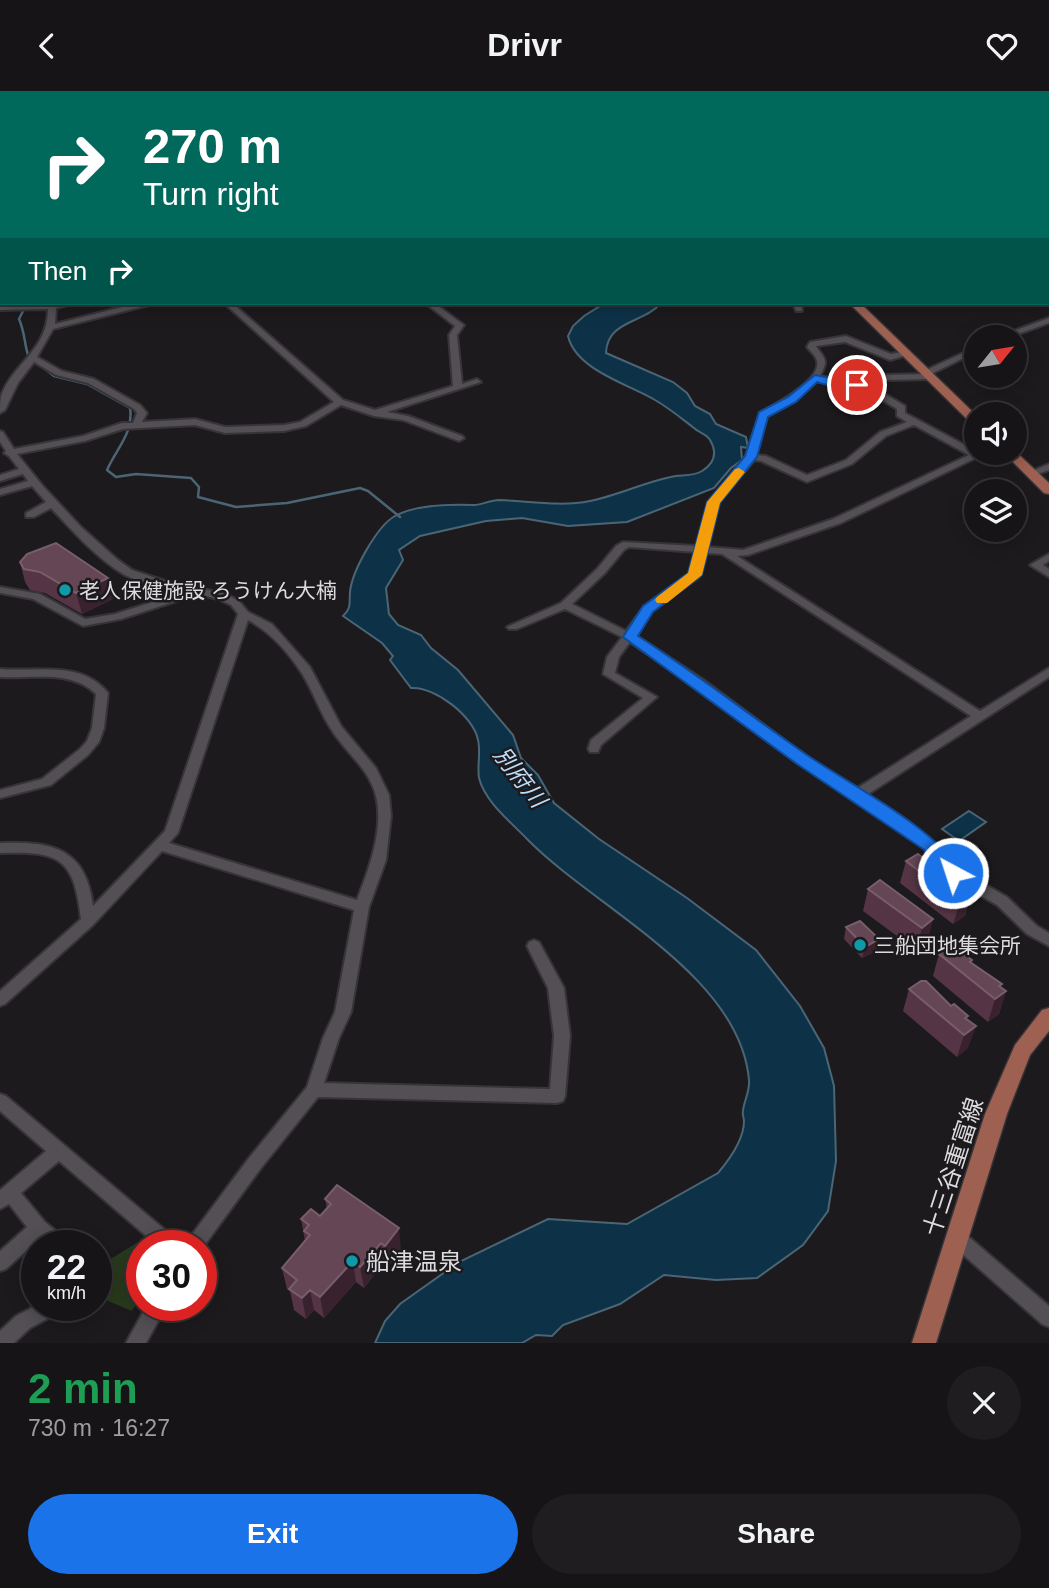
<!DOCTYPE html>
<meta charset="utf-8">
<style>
:root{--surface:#161416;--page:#1f1d1f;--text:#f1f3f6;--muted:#9e9ea1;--line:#353335;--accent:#1a73e8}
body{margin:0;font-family:Arial,"Noto Sans JP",sans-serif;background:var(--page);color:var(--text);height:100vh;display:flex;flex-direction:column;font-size:26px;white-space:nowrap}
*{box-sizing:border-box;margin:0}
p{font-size:23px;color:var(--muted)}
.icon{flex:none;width:38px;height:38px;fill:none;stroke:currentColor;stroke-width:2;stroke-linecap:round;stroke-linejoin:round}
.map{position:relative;height:1252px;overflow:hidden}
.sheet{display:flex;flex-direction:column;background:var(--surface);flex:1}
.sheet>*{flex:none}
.hud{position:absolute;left:0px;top:0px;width:1050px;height:214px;box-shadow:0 4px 18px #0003,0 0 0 2px var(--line);background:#00695c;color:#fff;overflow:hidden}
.needle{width:46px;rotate:60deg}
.fabs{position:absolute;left:964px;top:234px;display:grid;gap:14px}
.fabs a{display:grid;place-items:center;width:63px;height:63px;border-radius:50%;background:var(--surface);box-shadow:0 4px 18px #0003,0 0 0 2px var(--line);font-size:35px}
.speed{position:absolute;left:21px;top:1139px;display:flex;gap:14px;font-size:35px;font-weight:700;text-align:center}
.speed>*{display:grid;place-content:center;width:91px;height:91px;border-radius:50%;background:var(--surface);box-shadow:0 4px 18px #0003,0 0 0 2px var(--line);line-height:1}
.speed small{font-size:18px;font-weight:400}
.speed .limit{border:10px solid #d22;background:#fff;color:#111}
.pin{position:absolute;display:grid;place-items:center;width:60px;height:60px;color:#fff;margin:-30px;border:4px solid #fff;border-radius:50%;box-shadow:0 2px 7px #0007}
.me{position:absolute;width:77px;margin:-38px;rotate:320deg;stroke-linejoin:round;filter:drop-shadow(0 0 5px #0008)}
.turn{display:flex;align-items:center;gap:24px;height:147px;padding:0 28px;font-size:32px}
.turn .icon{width:91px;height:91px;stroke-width:2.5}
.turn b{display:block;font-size:49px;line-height:60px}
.then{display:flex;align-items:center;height:66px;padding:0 28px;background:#0003;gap:14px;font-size:26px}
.round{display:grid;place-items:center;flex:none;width:74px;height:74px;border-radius:37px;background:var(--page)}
.head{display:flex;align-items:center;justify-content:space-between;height:119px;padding:0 28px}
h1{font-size:42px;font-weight:800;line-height:52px;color:#1e9e55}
.primary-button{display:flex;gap:14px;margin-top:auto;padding:14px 28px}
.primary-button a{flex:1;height:80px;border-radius:42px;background:var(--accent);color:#fff;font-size:28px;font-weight:800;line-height:80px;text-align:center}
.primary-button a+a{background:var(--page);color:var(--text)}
header{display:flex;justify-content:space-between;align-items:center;height:91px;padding:0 28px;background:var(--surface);font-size:32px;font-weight:800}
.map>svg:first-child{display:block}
.green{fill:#283a1c}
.water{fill:#0d3248;stroke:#4b6575;stroke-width:2}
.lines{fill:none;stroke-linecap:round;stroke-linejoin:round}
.stream{stroke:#4b6575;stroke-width:2.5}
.minor-casing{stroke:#363437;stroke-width:4}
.major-casing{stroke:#363437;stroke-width:3}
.minor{fill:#534f55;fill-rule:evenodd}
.major{fill:#9d6051;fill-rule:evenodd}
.wall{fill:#553545}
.shaded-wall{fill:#39222e}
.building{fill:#644655;stroke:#775e6a;stroke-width:2}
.route{fill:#1a73e8;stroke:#114b97;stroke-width:2}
.slow{fill:#f59e0b}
.culture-dot{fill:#0f9aa8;stroke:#1d1a1e;stroke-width:2.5}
.labels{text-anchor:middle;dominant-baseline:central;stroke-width:5;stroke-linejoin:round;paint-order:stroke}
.poi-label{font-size:21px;fill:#dddbde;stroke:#1d1a1e;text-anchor:start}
.water-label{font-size:23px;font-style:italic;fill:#baddf8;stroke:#1d1a1e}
.near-street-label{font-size:24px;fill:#dddbde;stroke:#1d1a1e}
.near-poi-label{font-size:24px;fill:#dddbde;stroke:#1d1a1e;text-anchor:start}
</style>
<header><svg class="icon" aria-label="back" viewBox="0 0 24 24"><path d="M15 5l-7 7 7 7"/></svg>Drivr<svg class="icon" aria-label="heart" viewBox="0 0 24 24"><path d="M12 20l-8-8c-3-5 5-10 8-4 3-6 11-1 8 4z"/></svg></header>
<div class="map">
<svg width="1049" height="1252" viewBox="0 0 1049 1252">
<rect width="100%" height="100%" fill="#1d1a1e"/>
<path class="green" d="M143 1148 153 1155H142V1203L132 1220 101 1207 96 1208V1177Z"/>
<path class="water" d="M605 212H661C645 232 607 229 606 262L673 291 687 302 695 315 710 323 716 333 746 346 748 357 741 356 742 369 731 377 714 397 627 431 568 435 522 427 486 430 420 445 399 459 403 469 386 497 389 523 398 534 421 544 431 557 458 579 513 644 521 667 538 684 554 712 599 748 687 807 756 859 800 915 824 957 834 995 836 1070 828 1120 803 1154 757 1187 716 1189 664 1184 620 1213 563 1234 552 1245 536 1244 522 1252H375L385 1230 400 1213 459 1171 548 1128 627 1133 718 1082C729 1069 744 1048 744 1030 744 1027 742 1023 743 1020 744 1009 750 1001 749 989 740 884 595 817 528 749 511 731 485 711 479 687 477 675 481 661 478 649 474 626 435 595 411 597L390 569 393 565 382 552 343 525C352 517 349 511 350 501 352 480 377 435 395 425 417 413 450 413 474 414 482 414 490 409 499 409 529 410 560 416 590 410 619 404 647 390 676 385 685 384 694 385 702 380 715 372 717 361 710 349 707 343 699 342 694 337 681 327 669 317 655 309 628 293 576 279 568 245L573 235 584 225Z
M969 720 986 731 959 750 942 738Z"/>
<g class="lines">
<path class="stream" d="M27 212 19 228C25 242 24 251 28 264
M32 272 39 273 54 285 87 293 130 317C134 342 116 358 107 379L116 386 136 383 191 387 199 396 198 406 236 416 287 412 360 397 368 400 400 426"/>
<defs>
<path id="minor" d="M151 0H157V2H151Z
M253 0H259L252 2Z
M529 0H536L538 2H531Z
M642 0H649L651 2H644Z
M1048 16H1049L1048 21Z
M2 74V79H0V75Z
M1048 75H1049V79H1048Z
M0 97H2V101H0Z
M1048 102H1049V106H1048Z
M0 122H2V126H0Z
M0 142H2L0 147Z
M1048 143H1049V148H1048Z
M1048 193H1049V197H1048Z
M48 212H75L56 217 55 233 138 212H150L149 214 53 238 37 266 62 280 94 288 140 314 147 322 142 331 195 328 225 336 284 334 300 331 334 311 224 212H232L343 309 375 319 453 295 449 244 455 235 425 212H434L464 234 457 244 462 293 477 288 481 291 387 321 408 325 462 345 464 347 459 350 403 329 374 325 341 314 306 335 284 340 225 342 195 334 123 338 85 350 17 363 42 394 81 436 118 469 132 479 162 489 226 503 239 510 248 521 272 533 310 576 341 635 376 677 389 704 391 725 386 769 369 816 351 921 339 947 324 992 550 998 554 945 548 897 527 855 529 851 534 849 539 851 564 897 570 945 565 1005 563 1010 557 1012 318 1006 261 1077 201 1159V1155H185L188 1149 249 1067 307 996 323 947 335 921 354 819 162 760 93 834 5 913 0 915V900L81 828C74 767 60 760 0 762V752C52 750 86 757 93 815L165 740 238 523 231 514 218 508 198 503 121 528 83 535 33 508 0 502V496L40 503 85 528 115 523 184 501C165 497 143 493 125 484 97 468 73 440 51 417L34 426H26V422L46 411 32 395 0 404V398L28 390 23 383 0 390V384L19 378 9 365 4 362 6 360 0 351V340L3 341 14 358 83 345 122 332H133L137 322 134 318 88 292 56 284 34 271 18 292 5 319 0 322C0 316 0 310 1 305 13 272 48 259 48 218L0 219V215L48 214ZM248 529C269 540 288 561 301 581 313 599 319 620 331 638 345 661 369 677 376 705 384 738 369 778 357 809L169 752 178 742Z
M793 212H801L802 220H796Z
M1049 227V232L1007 247H994Z
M846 245 891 263 907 260 911 263 890 269 845 251 816 255C825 269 829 268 820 285L854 292 884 284 924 283V280L976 256V261L931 283 935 286 934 288 884 289 864 294 873 296 905 315V322L976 360V362H986L841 432 748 464 737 465 980 620 1049 577V586L865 705 934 751 958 778 1007 806 1037 835 1049 842V855L1027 843 997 814 948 786 924 757 799 672 697 596 630 551 619 566 615 582 657 606 601 654 598 661H590L588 658 591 649 643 607 603 583 607 566 622 546 565 518 517 538H509L507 536 561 512 597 478 616 455 623 451 697 455 709 411 746 365 760 322C774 314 822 289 817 270 816 265 810 260 807 256L810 251ZM817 290 867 300 897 318V325L907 331 880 341 846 369 807 384 766 365 756 364 767 325 795 310ZM914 334 969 364 833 428 743 459 708 456 719 411 754 369 761 370 807 391 852 373 886 345ZM629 456 696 461 690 483 644 516 626 540 572 513 605 482 624 459ZM706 462 722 463 971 625 856 698 807 666 705 590 635 544 652 520 699 486Z
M1049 373V379L1032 385 1027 382Z
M1049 463V470L1043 474 1049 478V486L1030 474Z
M0 578C36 581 82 569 108 602L104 637 99 651 88 664 51 694 0 707V699L42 688 80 658 87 650 92 637 96 603C71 578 32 588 0 586Z
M0 1003 6 1005 177 1149 180 1155H158L59 1070 21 1102 45 1131 67 1149 70 1155H48L39 1148 6 1178 0 1180V1160L27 1136 9 1113 0 1118V1099L46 1060 0 1020Z
M957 1139 963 1141 1049 1215V1236L1042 1233 951 1153 948 1147 951 1141Z
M37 1214H65L62 1220 30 1237 14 1252H0V1240L16 1225Z
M147 1214H167L146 1252H126Z"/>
<path id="major" d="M373 0H382L384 2H375Z
M1020 0H1043L1046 2H1022Z
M849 212H860L976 324V333H972Z
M1015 360 1049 392V403L1044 402 1004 362H1015Z
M1049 917V940L1030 964 1007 1023 936 1252H912L985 1023 1015 954 1042 919Z"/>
</defs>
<use href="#minor" class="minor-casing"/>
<use href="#major" class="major-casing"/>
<use href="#minor" class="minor"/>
<use href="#major" class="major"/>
</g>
<path class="wall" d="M20 471 113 508 82 523 45 502 30 499 25 491Z
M906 770 971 803 965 825 953 833 900 792Z
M868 798 933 828 927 850 916 859 863 820Z
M846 836 879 848 876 860 862 867 844 848Z
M956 861 972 869 971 872 1002 893 1001 896 1006 900 999 923 988 931 933 885 939 863Z
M909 898 951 915 968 925 967 928 968 957 957 966 903 920Z
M325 1108 401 1159 388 1176 383 1173 364 1197 356 1191 324 1227 314 1219 306 1228 294 1219 290 1200 287 1198 282 1177 305 1150 301 1128 320 1125 327 1118Z"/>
<path class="shaded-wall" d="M108 487 113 508 82 523 76 502Z
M971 803 965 825 953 833 960 811Z
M933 828 927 850 916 859 922 837Z
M879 848 876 860 862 867 865 856Z
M1002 893 997 907 1006 900 999 923 988 931 999 895Z
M976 935 968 957 957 966 964 944Z
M399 1137 401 1159 388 1176 385 1155Z
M381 1152 383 1173 364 1197 360 1176Z
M353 1170 356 1191 324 1227 320 1206Z
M310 1199 314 1219 306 1228 302 1207Z"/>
<path class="building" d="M56 452 108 487 76 502 40 481 24 478 20 471 27 463Z
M918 763 950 787 953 786 971 803 960 811 906 770Z
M880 789 933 828 922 837 868 798Z
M860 830 879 848 865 856 846 836Z
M950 856 956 861 959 859 972 869 970 871 1002 893 999 895 1006 900 995 908 939 863Z
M921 890H926L951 915 954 913 968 925 965 927 976 935 964 944 909 898Z
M337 1094 399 1137 385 1155 381 1152 360 1176 353 1170 320 1206 310 1199 302 1207 289 1198 297 1189 282 1177 310 1144 304 1140 309 1134 301 1128 311 1118 320 1125 331 1113 325 1108Z"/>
<path class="route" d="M815 284C827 287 854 288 863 294 850 303 831 295 817 291L796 311 768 326 757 366 720 412 702 484 653 521 638 545C697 583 752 626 810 666 853 695 938 739 962 782L960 787H947L923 758 797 673 623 546 643 515 688 482 707 411 745 365 759 321 788 306Z"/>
<path class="slow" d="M739 377 745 381 720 412 702 484 667 512H657L655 509 657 506 688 482 707 411 735 378Z"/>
<g class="culture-dot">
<circle cx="65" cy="499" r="7"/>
<circle cx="860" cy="854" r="7"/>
<circle cx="352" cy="1170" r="7"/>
</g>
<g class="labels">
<g class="poi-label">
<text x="79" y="499">老人保健施設 ろうけん大楠</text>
<text x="874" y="854">三船団地集会所</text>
</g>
<g class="water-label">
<text transform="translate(520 686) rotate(52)">別府川</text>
</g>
<g class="near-street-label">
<text transform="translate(953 1076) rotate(-72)">十三谷重富線</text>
</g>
<g class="near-poi-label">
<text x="366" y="1170">船津温泉</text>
</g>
</g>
</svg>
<div class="fabs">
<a><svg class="needle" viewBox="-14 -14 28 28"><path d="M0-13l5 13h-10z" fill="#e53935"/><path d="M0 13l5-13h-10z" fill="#9e9ea1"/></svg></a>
<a><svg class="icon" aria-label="sound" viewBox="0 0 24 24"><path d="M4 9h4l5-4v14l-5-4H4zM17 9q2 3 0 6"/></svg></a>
<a><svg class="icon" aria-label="layers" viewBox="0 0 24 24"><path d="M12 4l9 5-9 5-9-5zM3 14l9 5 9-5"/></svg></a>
</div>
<div class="speed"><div>22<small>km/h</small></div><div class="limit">30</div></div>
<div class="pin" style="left:857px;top:294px;background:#d93025"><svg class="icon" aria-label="arrive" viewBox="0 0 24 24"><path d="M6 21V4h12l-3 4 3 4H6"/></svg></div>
<svg class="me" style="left:953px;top:782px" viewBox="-20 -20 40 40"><circle r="17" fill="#1a73e8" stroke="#fff" stroke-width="3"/><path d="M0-11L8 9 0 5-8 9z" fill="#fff"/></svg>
<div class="hud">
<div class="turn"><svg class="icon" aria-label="right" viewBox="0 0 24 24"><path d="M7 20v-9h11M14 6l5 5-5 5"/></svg><div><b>270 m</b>Turn right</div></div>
<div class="then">Then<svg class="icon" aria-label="right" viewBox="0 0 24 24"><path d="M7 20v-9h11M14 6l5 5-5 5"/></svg></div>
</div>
</div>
<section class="sheet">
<div class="head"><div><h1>2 min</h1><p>730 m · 16:27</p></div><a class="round"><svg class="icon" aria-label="close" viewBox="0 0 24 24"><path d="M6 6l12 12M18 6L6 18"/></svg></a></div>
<div class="primary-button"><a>Exit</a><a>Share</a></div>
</section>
